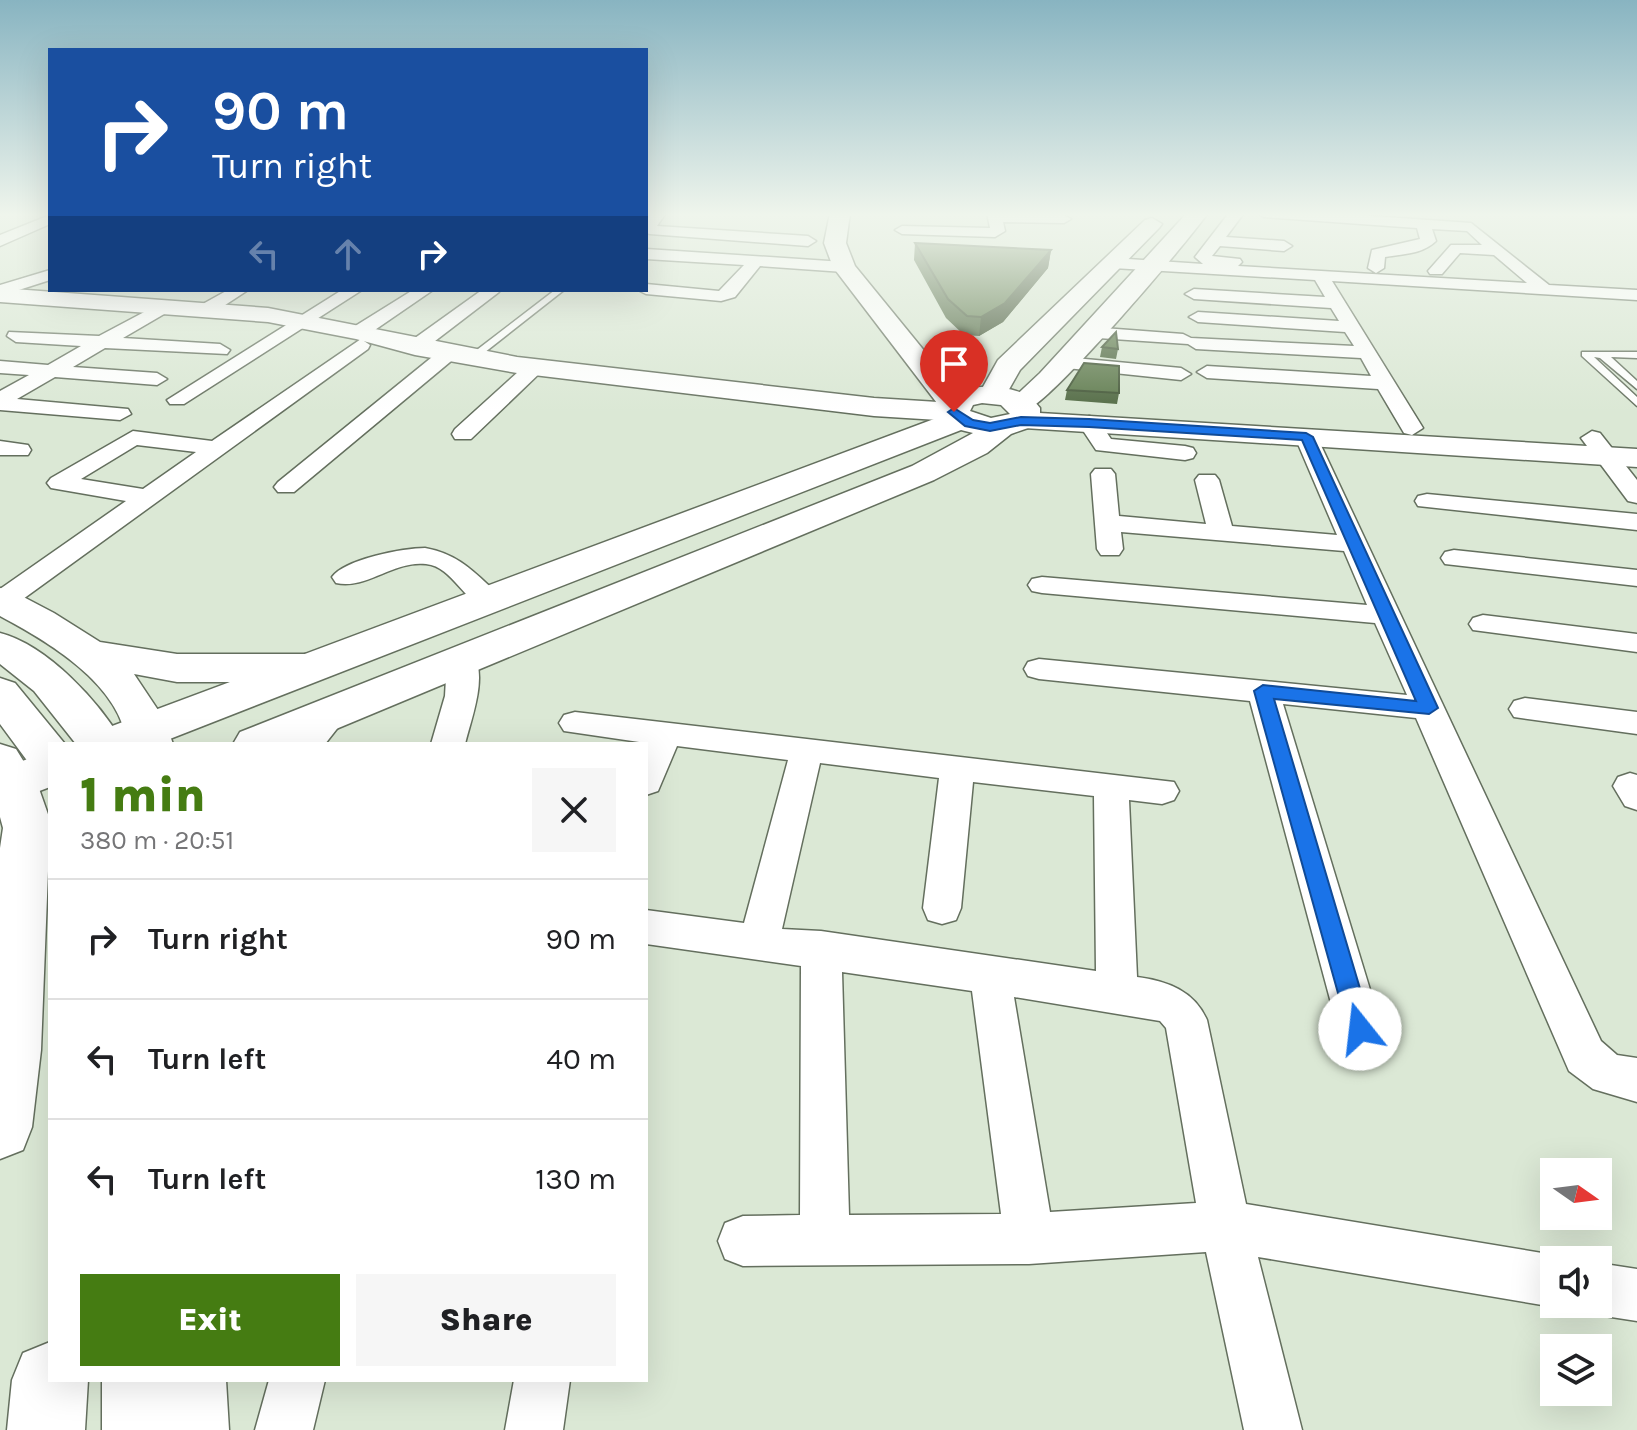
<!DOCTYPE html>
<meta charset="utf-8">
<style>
:root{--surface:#fff;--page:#f6f6f6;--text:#202124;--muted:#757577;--line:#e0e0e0;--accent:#457c12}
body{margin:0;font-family:Karla,sans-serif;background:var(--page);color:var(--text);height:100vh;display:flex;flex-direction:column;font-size:30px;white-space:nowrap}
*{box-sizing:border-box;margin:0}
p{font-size:26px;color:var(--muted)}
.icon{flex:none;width:44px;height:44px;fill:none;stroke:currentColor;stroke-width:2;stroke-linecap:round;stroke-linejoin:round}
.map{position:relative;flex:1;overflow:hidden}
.details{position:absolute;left:48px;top:742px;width:600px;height:640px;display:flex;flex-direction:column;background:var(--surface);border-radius:0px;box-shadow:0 8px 32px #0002}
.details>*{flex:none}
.hud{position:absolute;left:48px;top:48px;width:600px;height:244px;border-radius:0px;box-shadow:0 8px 32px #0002;background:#1a4fa0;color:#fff;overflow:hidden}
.needle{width:52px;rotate:104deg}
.tools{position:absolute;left:1540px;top:1158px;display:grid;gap:16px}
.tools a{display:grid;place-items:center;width:72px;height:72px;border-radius:0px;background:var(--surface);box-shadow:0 8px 32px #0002;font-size:40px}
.pin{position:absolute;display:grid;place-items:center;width:68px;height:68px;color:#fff;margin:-82px -34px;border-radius:50% 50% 50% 0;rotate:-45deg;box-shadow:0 0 8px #0007}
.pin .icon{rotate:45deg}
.me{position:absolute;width:88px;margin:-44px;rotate:344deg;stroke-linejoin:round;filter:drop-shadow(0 0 6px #0008)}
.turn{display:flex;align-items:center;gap:28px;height:168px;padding:0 32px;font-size:36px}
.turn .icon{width:104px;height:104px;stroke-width:2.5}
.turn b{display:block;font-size:56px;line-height:68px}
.lanes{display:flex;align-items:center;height:76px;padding:0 32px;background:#0003;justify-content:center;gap:40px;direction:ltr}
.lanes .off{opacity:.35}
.round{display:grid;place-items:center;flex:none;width:84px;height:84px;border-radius:0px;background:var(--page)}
.headline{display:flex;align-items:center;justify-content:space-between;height:136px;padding:0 32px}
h1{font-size:48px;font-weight:800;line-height:60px;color:var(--accent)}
.button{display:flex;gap:16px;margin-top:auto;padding:16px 32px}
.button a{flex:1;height:92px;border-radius:0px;background:var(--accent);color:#fff;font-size:32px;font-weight:800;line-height:92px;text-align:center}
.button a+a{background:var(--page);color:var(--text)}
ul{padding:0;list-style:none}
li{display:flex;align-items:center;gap:24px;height:120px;padding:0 32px;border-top:2px solid var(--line)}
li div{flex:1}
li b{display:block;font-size:30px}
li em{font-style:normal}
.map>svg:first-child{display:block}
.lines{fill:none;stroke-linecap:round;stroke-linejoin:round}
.lane-casing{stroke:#646f5e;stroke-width:3}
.street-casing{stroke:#646f5e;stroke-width:3}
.secondary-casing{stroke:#646f5e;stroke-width:3}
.primary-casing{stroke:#646f5e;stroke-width:3}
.highway-casing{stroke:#646f5e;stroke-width:3}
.lane{fill:#fff;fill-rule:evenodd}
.street{fill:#fff;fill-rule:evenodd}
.secondary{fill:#fff;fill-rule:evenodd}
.primary{fill:#fff;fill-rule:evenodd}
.highway{fill:#fff;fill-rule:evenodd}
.wall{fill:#536b45}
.shaded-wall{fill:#445738}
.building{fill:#617c50;stroke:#445738;stroke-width:2}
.route{fill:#1a73e8;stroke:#114b97;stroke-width:2}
</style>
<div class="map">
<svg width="1637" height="1430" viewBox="0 0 1637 1430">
<rect width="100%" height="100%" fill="#dbe8d5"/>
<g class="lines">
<defs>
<path id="lane" d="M555 290H564L475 360H469V356Z
M1582 352H1637V358L1611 357 1637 381V389L1600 358 1594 357 1637 397V406L1582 356Z"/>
<path id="street" d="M652 213H666L657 226 808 236 816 241 808 246 650 234 646 233V221Z
M987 213 1064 215 1071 219 1064 223 1003 222 1005 231 995 237 902 234 895 230 902 226 990 228Z
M1229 213H1244L1226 237 1284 241 1292 246 1284 251 1220 246 1212 256 1240 259 1242 262 1238 266 1527 283 1494 255 1460 253 1442 274H1430L1428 271 1451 245H1482L1467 231 1432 229 1436 241C1423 254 1403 254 1385 257L1384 268 1376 273 1368 268 1372 250 1420 239 1417 228 1264 217 1257 213H1329L1471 223 1549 285 1637 290V300L1332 281 1423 428 1412 435 1404 433 1378 389 1207 378 1197 372 1207 366 1371 376 1361 358 1196 349 1188 344 1083 337 1081 333 1090 327 1183 334 1191 338 1354 346 1345 332 1198 322 1189 317 1198 312 1339 321 1331 308 1194 299 1185 294 1194 289 1325 297 1315 280 1113 268 1105 263 1113 258 1203 264 1195 257Z
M50 215V224L0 246V235Z
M646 249 844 262 852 267 844 272 760 266 735 297 721 301 646 294 638 290H646V284L719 291 744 265 646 259Z
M50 270V280L0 296V285Z
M228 290H248L213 313H201L198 309 201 305Z
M342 290H362L184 404H170L167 400Z
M413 290H433L366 336H352L350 332 352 328Z
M482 290 499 292 422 351H408L405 347 408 343Z
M165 301 171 302 174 306 171 310 123 338 220 344 230 350 227 354 105 348 73 367 157 373 167 379 157 385 55 377 17 399 128 409 131 414 120 420 0 410V391L29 375 0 373V361L48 365 81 346 16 342 7 336 9 332 99 336Z
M361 339 370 345 368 349 12 607 0 609V589L126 501 51 488 47 483 51 478 133 431 212 441ZM137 445 196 452 143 489 81 479Z
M449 347 459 353 456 357 294 492H278L274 487 278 482 442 349Z
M1064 357 1181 368 1191 374 1181 380 1057 367 1054 363 1057 359Z
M535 361 545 367 542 371 471 439H455L452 434 455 429 528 363Z
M1089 416 1097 418 1111 439 1185 446 1193 448 1196 453 1193 458 1185 460 1096 450 1078 423Z
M1306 430 1317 437 1601 1041 1617 1055 1637 1058V1102L1593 1089 1569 1071 1416 718 1283 704 1382 1029 1375 1043 1360 1049 1345 1043 1338 1029 1250 701 1039 679 1028 676 1024 669 1028 662 1039 659 1407 695 1375 623 1042 593 1032 591 1028 585 1032 579 1042 577 1367 605 1344 551 1121 532 1123 549 1119 555H1101L1097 549 1091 474 1095 469H1111L1115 474 1119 516 1206 524 1195 480 1199 475H1215L1219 480 1232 526 1337 535 1295 437Z
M1592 431 1600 433 1637 480V503L1628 501 1581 438Z
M0 441 28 445 31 450 28 455H0Z
M1427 494 1637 514V530L1418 506 1415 501 1418 496Z
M425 548C458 554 473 571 497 593L501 599 497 605C465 613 457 567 426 564 394 560 366 590 336 583L332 577C345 559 404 548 425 548Z
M1454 550 1637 570V586L1445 564 1441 558 1445 552Z
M1483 615 1637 634V652L1473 630 1469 624 1473 618Z
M462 650 473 653C488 677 471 719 465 744H431L445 696 447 660 451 653Z
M1525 698 1637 712V734L1514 717 1509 709 1514 701Z
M575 712 1174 782 1179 791 1174 800 1162 804 1129 800 1137 977C1168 981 1194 991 1207 1020L1246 1204 1554 1255 1566 1260H1554V1304H1561L1554 1307 1258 1257 1302 1430H1244L1206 1252 1029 1264 743 1266 725 1259 718 1241 725 1223 743 1216 800 1215 801 966 646 944V910L744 923 788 760 677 746 658 791 646 795V743L564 731 559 723 564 715ZM820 763 939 778 923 908 928 920 942 924 956 920 961 908 973 782 1094 796 1096 971 821 931 782 929ZM842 972 972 991 1001 1214 849 1215ZM1014 997 1160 1021 1166 1028 1196 1203 1050 1212Z
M1630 773 1637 775V810L1625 806 1613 786 1618 777Z
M1598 1263 1637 1269V1321L1598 1315 1580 1307 1578 1304H1598Z
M170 1380H226L229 1430H171Z
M269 1380H325L313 1430H255Z
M514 1380H570L563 1430H505Z"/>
<path id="secondary" d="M1187 213H1208C1186 244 1049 406 1023 412L1637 449V467L1010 427 1006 421 1010 415 1020 412 1011 410 1007 404 1040 373Z
M1152 218 1162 224 1159 228 1020 370 1003 400 993 403 983 400 979 394 998 360 1145 220Z
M0 288 268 308 517 357 874 398 954 403 964 406 969 412 964 418 954 421 874 416 517 373 415 355 356 339 268 322 0 302Z
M0 633C47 645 100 702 124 744H76L34 691 0 664Z
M0 678 15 683 65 744H50V775L34 770 0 724Z
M50 1342V1380H88L85 1430H7L12 1380 23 1353Z"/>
<path id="primary" d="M830 213H850L846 243 855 266 957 391C983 384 1022 383 1040 408V417L1028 428 1011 434 987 453 934 480 300 744H233L240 732 912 466 973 433 961 430 157 744H89L96 732 942 416 940 407 833 267 824 243ZM982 403 1001 405 1010 414 991 418 970 411 973 405Z
M50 751V787L13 801 0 797V769Z"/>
<path id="highway" d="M0 588 14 592 54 613 100 642 177 654H308L323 658 329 668 323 678 308 682H177L134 674 164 719 173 744H127C121 684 47 641 0 616Z
M325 701 341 705 347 716 325 744H276C288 725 303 707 325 701Z
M0 744 16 749 37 783 50 820 41 1050 32 1127 23 1150 0 1159V848L3 828 0 817Z
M102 1380H178L180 1430H102Z"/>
</defs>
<use href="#lane" class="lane-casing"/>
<use href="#street" class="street-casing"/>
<use href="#secondary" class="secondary-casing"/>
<use href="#primary" class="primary-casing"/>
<use href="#highway" class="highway-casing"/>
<use href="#lane" class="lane"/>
<use href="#street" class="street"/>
<use href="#secondary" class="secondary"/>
<use href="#primary" class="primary"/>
<use href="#highway" class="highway"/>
</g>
<path class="wall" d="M915 243 1051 250 1048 268 1003 322 979 336 964 335 946 318 914 260Z
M1102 347 1118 349 1116 359 1100 357Z
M1067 390 1119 393 1117 404 1065 400Z"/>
<path class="shaded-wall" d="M1051 250 1048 268 1003 322 979 336 981 317Z"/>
<path class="building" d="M915 243 1051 250 1005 303 981 317 967 316 948 299Z
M1116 332 1118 349 1102 347Z
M1084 363 1119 366V393L1067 390Z"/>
<linearGradient id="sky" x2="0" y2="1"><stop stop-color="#88b4c1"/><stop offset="0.52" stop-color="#eff5ec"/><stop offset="1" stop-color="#eff5ec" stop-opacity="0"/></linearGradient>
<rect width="1637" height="413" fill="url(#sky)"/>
<path class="route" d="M954 408 973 420 990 423 1021 417 1089 419 1306 433 1313 437 1438 708 1429 714 1274 699 1372 1029 1369 1037 1360 1041 1352 1037 1348 1029 1254 691 1263 685 1416 701 1302 440 1089 427 1021 425 990 431 965 426 948 412Z"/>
</svg>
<div class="tools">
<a><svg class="needle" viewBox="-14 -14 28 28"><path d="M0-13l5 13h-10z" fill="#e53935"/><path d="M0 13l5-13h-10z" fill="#757577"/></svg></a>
<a><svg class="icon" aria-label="sound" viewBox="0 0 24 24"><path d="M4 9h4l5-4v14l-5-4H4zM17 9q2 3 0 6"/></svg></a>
<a><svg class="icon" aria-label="layers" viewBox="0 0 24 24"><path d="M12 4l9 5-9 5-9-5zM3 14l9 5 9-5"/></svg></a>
</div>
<div class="pin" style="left:954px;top:412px;background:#d93025"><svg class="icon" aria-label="arrive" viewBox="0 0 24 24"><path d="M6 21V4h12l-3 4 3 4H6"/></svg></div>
<svg class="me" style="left:1360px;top:1029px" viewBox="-20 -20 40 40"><circle r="19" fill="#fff"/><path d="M0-13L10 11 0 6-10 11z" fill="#1a73e8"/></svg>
<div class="hud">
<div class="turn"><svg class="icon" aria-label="right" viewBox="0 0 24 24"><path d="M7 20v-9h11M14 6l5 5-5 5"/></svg><div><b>90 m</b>Turn right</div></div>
<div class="lanes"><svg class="icon off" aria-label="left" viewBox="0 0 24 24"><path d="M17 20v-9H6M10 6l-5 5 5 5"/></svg><svg class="icon off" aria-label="ahead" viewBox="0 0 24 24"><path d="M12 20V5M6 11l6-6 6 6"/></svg><svg class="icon" aria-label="right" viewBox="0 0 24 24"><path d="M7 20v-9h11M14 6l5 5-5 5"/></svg></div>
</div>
<section class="details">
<div class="headline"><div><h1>1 min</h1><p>380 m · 20:51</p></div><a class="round"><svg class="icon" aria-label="close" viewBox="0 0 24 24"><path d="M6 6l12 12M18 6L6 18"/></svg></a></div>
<ul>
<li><svg class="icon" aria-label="right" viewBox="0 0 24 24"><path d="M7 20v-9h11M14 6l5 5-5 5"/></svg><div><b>Turn right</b></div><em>90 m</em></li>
<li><svg class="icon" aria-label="left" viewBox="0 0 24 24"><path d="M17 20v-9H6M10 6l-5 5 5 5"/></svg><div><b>Turn left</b></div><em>40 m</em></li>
<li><svg class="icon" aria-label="left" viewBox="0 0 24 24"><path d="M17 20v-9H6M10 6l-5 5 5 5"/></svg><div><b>Turn left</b></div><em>130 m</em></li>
</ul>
<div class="button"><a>Exit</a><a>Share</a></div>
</section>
</div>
